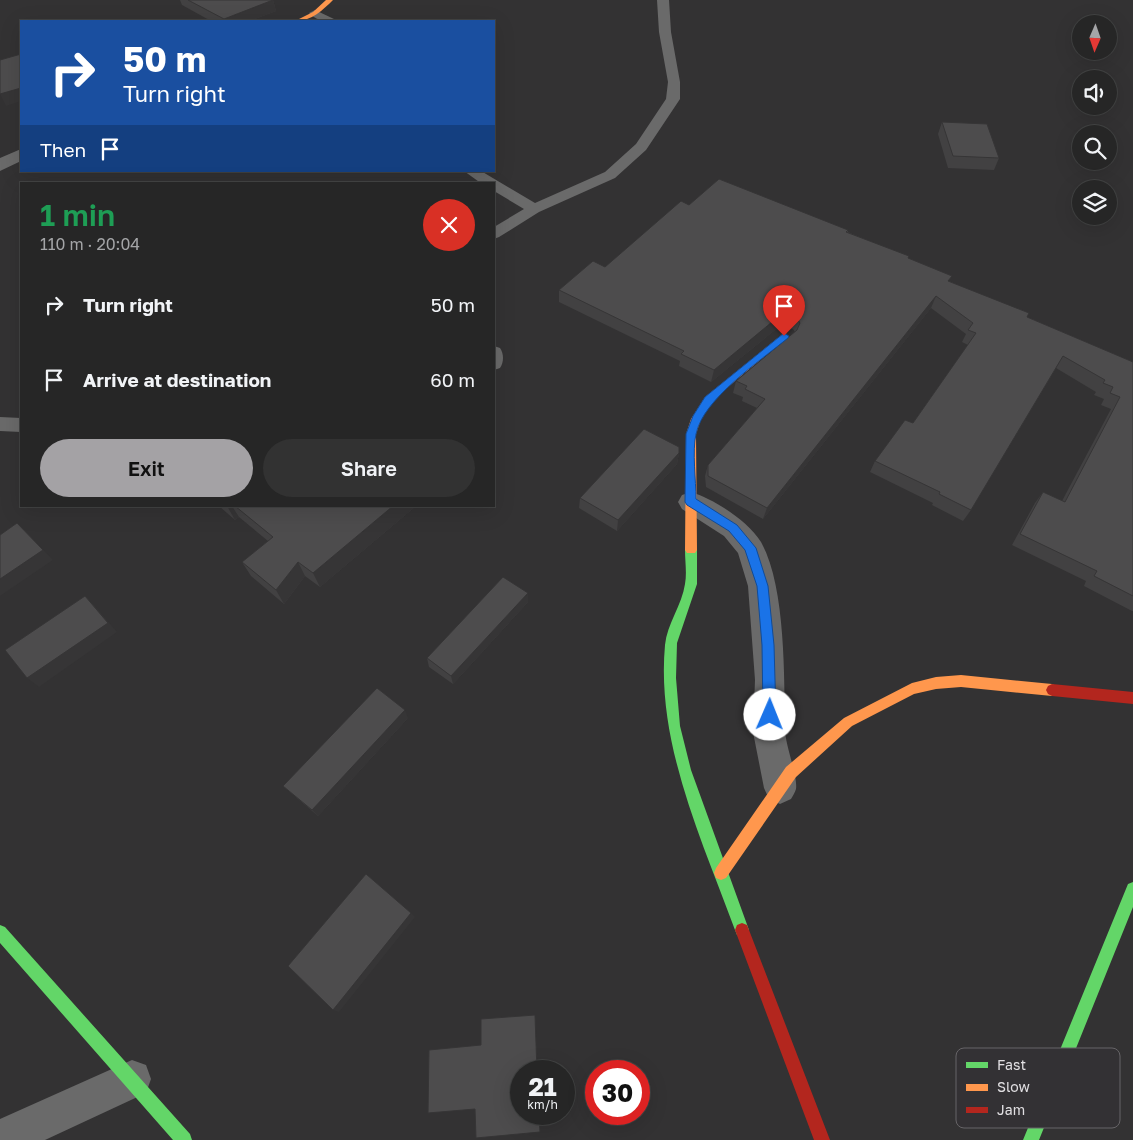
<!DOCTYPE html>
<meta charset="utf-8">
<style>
:root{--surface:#262626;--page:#323232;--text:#f1f3f6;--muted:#a4a5a7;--line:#424343;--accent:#a4a2a5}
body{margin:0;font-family:"Golos Text",sans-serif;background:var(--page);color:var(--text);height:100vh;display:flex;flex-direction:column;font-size:19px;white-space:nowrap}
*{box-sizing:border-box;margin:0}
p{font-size:16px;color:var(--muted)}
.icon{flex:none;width:28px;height:28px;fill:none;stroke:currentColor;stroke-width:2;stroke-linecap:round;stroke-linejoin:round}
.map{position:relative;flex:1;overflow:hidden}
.sheet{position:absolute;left:20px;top:182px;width:475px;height:325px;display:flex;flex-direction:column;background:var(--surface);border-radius:0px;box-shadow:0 5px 20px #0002,0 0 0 1px var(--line)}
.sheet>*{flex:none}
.banner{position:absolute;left:20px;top:20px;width:475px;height:152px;border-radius:0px;box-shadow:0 5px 20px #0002,0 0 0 1px var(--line);background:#1a4fa0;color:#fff;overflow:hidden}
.needle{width:32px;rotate:182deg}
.tools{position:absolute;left:1072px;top:15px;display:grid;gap:10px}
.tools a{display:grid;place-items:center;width:45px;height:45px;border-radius:50%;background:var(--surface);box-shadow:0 5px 20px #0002,0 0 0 1px var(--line);font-size:25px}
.speed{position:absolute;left:510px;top:1060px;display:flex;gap:10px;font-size:25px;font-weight:700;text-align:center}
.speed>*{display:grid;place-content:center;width:65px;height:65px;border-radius:50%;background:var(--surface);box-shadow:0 5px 20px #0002,0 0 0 1px var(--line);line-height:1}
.speed small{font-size:12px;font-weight:400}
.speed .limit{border:8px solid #d22;background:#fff;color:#111}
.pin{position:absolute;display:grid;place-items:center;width:42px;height:42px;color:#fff;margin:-51px -21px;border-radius:50% 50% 50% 0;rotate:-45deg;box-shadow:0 0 5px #0007}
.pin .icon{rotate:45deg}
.me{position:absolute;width:55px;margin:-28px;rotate:1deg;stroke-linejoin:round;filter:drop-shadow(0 0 4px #0008)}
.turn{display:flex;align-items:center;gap:18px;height:105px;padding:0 20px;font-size:22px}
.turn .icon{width:65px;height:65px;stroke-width:2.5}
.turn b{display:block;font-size:35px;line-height:42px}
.then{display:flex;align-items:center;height:48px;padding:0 20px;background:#0003;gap:10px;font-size:19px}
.round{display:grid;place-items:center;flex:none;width:52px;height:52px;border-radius:26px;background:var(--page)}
.overview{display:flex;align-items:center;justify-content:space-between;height:85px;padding:0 20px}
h1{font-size:30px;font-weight:600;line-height:38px;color:#1e9e55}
.cta{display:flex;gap:10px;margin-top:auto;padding:10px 20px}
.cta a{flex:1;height:58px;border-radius:30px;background:var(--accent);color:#111;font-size:20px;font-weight:600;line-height:58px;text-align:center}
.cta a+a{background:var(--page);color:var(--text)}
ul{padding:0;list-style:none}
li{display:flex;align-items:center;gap:15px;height:75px;padding:0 20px}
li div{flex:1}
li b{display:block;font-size:19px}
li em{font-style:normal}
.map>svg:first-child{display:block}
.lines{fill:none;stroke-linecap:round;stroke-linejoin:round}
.lane{fill:#6a6a6a;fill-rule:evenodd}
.street{fill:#6a6a6a;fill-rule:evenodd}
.fast{fill:#63d668;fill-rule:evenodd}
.slow{fill:#ff974d;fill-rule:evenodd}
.jam{fill:#b3261e;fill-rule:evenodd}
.wall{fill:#424142}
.shaded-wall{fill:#363536}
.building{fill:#4d4c4d;stroke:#363536}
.route{fill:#1a73e8;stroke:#114b97}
.key{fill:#333134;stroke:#676568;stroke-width:1}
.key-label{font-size:14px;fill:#e1dfe2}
</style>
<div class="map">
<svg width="1133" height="1140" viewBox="0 0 1133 1140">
<rect width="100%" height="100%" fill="#333233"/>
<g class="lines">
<path class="lane" d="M657 0H669L671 32 680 82V99L646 150 615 178 539 212 499 237 494 239V227L524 209 494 191V184H482L464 171H481L535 203 605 172 636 144 666 99 668 82 659 32Z
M315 10 334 19 336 21C326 22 317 21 309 13Z
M494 346 500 348C504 354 504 362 500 368L494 370Z
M0 417 21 418V432L0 431Z"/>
<path class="street" d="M21 149V161L0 171V158Z
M691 492C714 499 748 521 761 542 786 587 784 677 785 729 785 745 798 776 796 789 795 792 793 796 791 799L780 804 769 799 764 788 753 732 755 680 748 586 738 553 724 536 682 509 678 502 682 495Z
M132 1060 146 1065 151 1079 146 1093 45 1140H0V1119Z"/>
<path class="fast" d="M691 545 695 547 697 550V584L677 643 676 678 680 726 691 770 749 930 747 935 742 937 737 935 735 930C702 840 656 743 665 645 667 624 682 605 685 584 687 573 685 561 685 550L687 547Z
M1133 882V907L1039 1140H1023L1128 884Z
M0 925 5 927 190 1134 192 1140H173L0 943Z"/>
<path class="slow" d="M326 0H333C323 10 310 22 295 21L313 12Z
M784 333 787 334V338L711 401 701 419 696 434 697 550 695 553H687L685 550 686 434 691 419 705 397Z
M961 675 1052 684 1056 686 1058 690 1056 694 1052 696 961 687 936 689 914 694 852 726 796 777 726 878 721 880 716 878 714 873 716 868 786 767 844 718 912 683 936 677Z"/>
<path class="jam" d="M1052 684 1133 692V704L1052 696 1048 694 1046 690 1048 686Z
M742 923 747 925 749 930 830 1140H814L735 930 737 925Z"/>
</g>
<path class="wall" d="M180 0H273L276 11 249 21H211L182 5Z
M942 122 999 158 994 170 948 168 938 134Z
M689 205 848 230V232L908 258 949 281 1027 317 1133 362V611H1132L1084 586 1086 581 1012 545 1035 503 1043 492 1062 501 1111 409 1101 405 1104 399 1094 395 1096 392 1056 368 971 510 963 521 932 505 933 503 870 472 875 461 913 423 968 345 962 342 966 334 931 308 763 519 706 487 705 476 708 465 757 408 742 401 743 397 733 393 736 381 795 332 793 329 783 326 775 330 711 382 679 366 680 361 559 302V290L605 267Z
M679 453 677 464 617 531 579 508 580 498Z
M219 506H416L320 587 305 576 284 604 251 576 242 562 268 541 239 517 235 520Z
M528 593V602L453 684 429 667 427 658Z
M408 718 318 816 283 786Z"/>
<path class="shaded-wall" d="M273 0 276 11 249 21H224V19Z
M21 88V101L6 106 0 94Z
M936 296 931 308 763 519 767 508Z
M787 314 783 326 775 330 711 382 714 370 778 317Z
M679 453 677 464 617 531 618 520Z
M227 506H232L239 517 235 520Z
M393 506H416L320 587 313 573Z
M17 523 53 560 0 596V579Z
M298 562 305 576 284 604 276 590Z
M528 593V602L453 684 451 676Z
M85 596 94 605 117 632 39 687 27 678Z
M405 710 408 718 318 816 312 810Z
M411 913 415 917 339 1012 333 1010Z
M535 1015V1017L538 1071H537Z"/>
<path class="building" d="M188 0H273L224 19Z
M21 54V88L0 94V60Z
M942 122 987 124 999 158 953 156Z
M719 179 848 230 846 232 909 256 908 258 952 276 948 281 1029 313 1027 317 1133 362V596L1094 576 1097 571 1020 534 1043 492 1065 502 1120 397 1110 393 1113 387 1103 383 1105 380 1063 356 971 510 939 494 940 492 875 461 905 420 913 423 976 333 968 330 973 323 936 296 767 508 708 476V465L765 399 745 389 747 386 736 381 797 330 800 323 796 317 787 314 778 317 714 370 681 354 684 351 559 290 593 261 605 267 681 201 689 205Z
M644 429 679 447V453L618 520 580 498Z
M235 506H393L313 573 298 562 276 590 242 562 273 537Z
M17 523 43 550 0 579V535Z
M503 577 528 593 451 676 427 658Z
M85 596 108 623 27 678 5 650Z
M377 688 405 710 312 810 283 786Z
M366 874 411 913 333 1010 288 966Z
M535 1015 537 1071H521V1114H539L540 1132 476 1138 475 1109 428 1113 429 1050 481 1045V1019Z"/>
<path class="route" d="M784 333 789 336 788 338C760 361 703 399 696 434 692 451 696 481 696 499L737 525 756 548 768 586 774 645 776 715 774 719 770 721 765 719 763 715 762 645 757 586 745 550 729 531 687 505 685 502 686 434 693 416 705 397Z"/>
<rect x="956" y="1048" width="164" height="80" rx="8" class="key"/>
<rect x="966" y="1062" width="22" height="6" fill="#63d668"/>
<rect x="966" y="1084" width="22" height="7" fill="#ff974d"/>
<rect x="966" y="1107" width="22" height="6" fill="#b3261e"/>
<g class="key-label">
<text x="997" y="1070">Fast</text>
<text x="997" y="1092">Slow</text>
<text x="997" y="1115">Jam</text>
</g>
</svg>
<div class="tools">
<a><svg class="needle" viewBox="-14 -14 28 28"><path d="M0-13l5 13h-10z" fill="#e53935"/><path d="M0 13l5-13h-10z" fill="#a4a5a7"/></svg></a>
<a><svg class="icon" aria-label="sound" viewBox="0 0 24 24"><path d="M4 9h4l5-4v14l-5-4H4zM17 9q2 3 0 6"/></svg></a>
<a><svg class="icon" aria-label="search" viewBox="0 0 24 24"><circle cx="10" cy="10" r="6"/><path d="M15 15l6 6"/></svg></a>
<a><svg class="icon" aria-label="layers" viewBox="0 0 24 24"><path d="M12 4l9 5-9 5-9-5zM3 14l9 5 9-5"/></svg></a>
</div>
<div class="speed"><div>21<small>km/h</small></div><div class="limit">30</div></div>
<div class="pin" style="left:784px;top:336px;background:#d93025"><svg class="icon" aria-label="arrive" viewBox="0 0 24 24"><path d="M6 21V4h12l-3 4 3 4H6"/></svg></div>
<svg class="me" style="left:770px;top:715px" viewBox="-20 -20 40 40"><circle r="19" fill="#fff"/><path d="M0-13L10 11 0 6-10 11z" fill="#1a73e8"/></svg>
<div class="banner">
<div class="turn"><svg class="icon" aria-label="right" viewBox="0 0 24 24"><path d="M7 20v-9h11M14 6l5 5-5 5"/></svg><div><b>50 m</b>Turn right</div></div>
<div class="then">Then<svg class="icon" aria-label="arrive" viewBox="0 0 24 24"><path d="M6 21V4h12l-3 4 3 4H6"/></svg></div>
</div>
<section class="sheet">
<div class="overview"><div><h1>1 min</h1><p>110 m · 20:04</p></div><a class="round" style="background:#d93025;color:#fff"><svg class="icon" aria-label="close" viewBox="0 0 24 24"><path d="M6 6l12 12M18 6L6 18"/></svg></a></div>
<ul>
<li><svg class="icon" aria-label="right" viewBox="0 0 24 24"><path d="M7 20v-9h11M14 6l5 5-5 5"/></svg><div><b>Turn right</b></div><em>50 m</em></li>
<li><svg class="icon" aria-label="arrive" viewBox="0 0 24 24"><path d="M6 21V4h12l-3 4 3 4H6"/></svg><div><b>Arrive at destination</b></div><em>60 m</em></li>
</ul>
<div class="cta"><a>Exit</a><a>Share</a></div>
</section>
</div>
